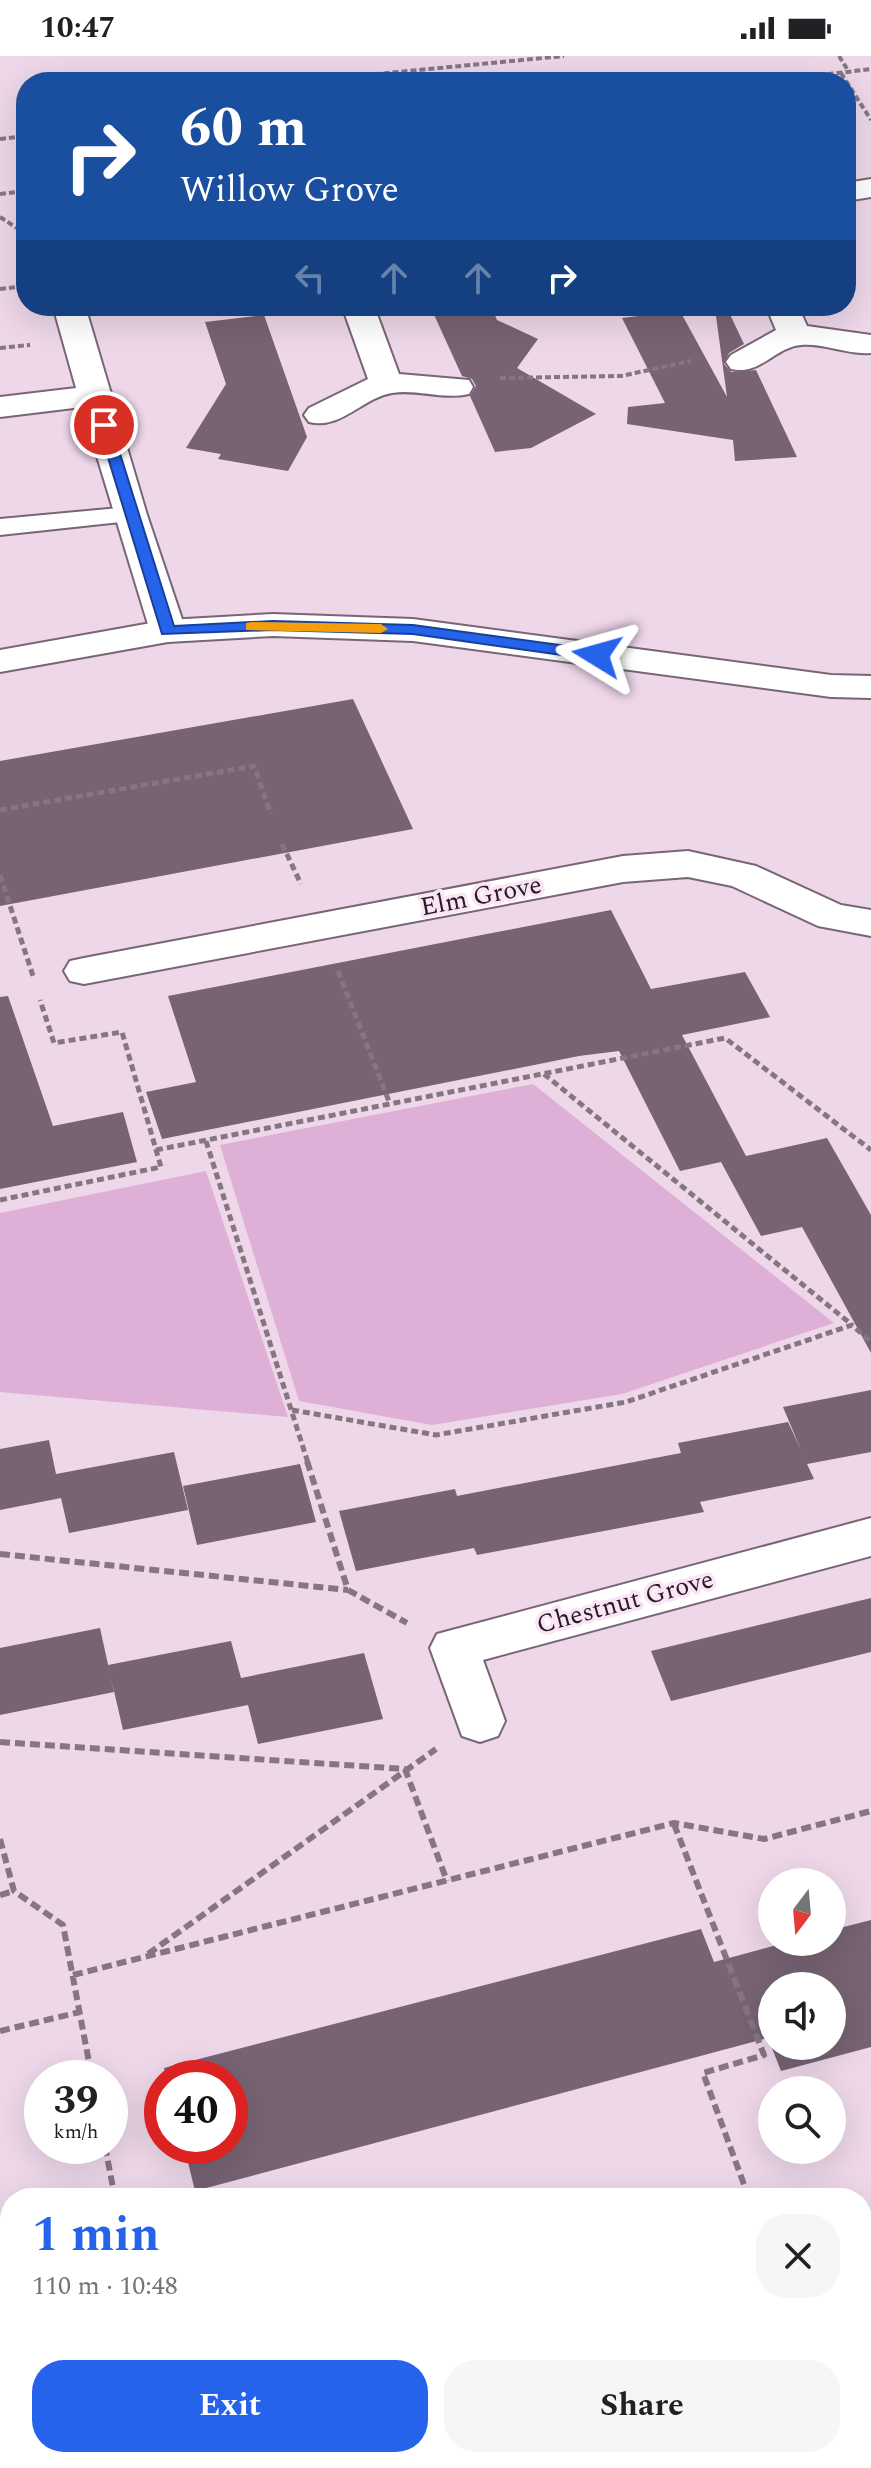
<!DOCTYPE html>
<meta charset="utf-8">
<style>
:root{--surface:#fff;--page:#f6f6f6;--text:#202124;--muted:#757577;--accent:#2563eb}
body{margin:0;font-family:Spectral,serif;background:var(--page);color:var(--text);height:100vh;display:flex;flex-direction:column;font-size:30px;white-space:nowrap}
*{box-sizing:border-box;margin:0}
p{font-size:26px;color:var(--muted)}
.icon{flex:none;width:44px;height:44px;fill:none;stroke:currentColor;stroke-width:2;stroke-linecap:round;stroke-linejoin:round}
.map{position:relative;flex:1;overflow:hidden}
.panel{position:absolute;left:0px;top:2132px;width:872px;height:280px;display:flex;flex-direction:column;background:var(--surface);border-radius:32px 32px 0 0;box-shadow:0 8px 32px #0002}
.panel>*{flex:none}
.banner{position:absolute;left:16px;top:16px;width:840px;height:244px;border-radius:32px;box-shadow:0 8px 32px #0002;background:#1a4fa0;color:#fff;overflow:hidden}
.needle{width:52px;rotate:196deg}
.buttons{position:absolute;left:758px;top:1812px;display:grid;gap:16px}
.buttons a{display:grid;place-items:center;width:88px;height:88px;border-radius:50%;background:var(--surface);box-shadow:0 8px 32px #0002;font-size:40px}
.speed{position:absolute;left:24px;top:2004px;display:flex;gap:16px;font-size:40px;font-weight:700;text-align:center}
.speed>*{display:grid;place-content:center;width:104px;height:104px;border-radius:50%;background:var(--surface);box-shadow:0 8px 32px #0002;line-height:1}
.speed small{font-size:20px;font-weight:400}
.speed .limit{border:12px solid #d22;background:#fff;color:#111}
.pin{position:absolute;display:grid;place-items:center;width:68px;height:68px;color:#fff;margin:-34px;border:4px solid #fff;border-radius:50%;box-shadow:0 2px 8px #0007}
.me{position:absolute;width:88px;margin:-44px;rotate:278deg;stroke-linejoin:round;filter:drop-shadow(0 0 6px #0008)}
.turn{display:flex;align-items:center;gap:28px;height:168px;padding:0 32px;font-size:36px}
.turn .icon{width:104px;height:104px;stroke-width:2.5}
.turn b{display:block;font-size:56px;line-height:68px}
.lanes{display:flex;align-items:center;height:76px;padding:0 32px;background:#0003;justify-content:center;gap:40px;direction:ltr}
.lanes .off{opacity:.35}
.round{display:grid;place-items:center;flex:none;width:84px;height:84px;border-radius:32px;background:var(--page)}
.summary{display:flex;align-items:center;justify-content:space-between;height:136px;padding:0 32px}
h1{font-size:48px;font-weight:700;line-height:60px;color:var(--accent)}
.button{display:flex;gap:16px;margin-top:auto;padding:16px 32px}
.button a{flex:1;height:92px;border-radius:32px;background:var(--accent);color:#fff;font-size:32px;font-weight:700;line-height:92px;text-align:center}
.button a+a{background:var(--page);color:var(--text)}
.status{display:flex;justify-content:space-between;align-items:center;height:56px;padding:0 40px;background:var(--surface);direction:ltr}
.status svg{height:22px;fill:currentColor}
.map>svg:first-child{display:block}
.green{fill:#dfb0d7}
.building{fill:#776373;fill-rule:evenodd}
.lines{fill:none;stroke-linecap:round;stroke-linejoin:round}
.lane-casing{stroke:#786575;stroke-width:4}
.street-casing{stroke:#786575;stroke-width:4}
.secondary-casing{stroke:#786575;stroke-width:4}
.path-far2{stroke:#857682;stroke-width:4;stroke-dasharray:6 3;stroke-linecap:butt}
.path-far1{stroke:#857682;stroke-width:5;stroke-dasharray:7 4;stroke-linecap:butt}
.path{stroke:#857682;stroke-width:6;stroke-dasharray:10 5;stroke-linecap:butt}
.lane{fill:#fff;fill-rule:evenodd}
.street{fill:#fff;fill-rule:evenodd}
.secondary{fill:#fff;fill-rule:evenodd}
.route{fill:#2563eb;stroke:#184099;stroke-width:2}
.slow{fill:#f59e0b}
.labels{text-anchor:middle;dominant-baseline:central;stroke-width:7;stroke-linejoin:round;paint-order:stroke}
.street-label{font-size:26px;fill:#241c23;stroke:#fae4f6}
</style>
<div class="status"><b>10:47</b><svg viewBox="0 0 49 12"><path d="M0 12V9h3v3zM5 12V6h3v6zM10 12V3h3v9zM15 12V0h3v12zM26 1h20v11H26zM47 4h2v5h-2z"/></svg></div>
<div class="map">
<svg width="871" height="2412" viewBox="0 0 871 2412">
<rect width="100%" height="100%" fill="#edd7e9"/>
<path class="green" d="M533 1028 834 1267 622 1338 432 1369 299 1345 220 1089Z
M206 1115 288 1361 0 1336V1157Z"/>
<path class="building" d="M430 250H491L497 264 538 283 517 312 596 358 531 392 495 396 470 340 476 330 472 323 462 320Z
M726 250 744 288 729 297 724 308 731 316 756 314 797 401 735 405 733 384 627 368 628 351 665 347 622 262 680 255 727 341 715 253Z
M264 259 307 381 288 415 218 403 221 398 186 392 226 328 205 266Z
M353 643 413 773 0 850V705Z
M611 854 651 933 745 916 770 961 682 979 746 1100 827 1082 871 1159V1297L802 1171 761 1180 721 1106 680 1115 619 995 579 1000 162 1083 146 1036 196 1026 168 940Z
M8 940 53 1070 123 1056 137 1106 0 1133V941Z
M871 1334V1396L807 1408 814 1423 700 1446 704 1456 477 1499 474 1492 356 1515 339 1455 455 1433 457 1440 681 1397 678 1387 788 1366 801 1394 783 1351Z
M49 1384 56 1418 174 1396 188 1454 69 1477 61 1442 0 1454V1393Z
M300 1408 316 1466 197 1489 183 1430Z
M871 1542V1596L671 1645 651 1595Z
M100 1572 114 1636 0 1659V1592Z
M231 1585 241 1622 364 1597 383 1663 258 1688 248 1649 123 1674 108 1609Z
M871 1864V1991L781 2015 768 1982 195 2135 184 2090H230V2022H166L164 2012 701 1873 714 1906 788 1886H832V1874ZM772 1930H832V1990H772Z"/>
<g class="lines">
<defs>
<path id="lane" d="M130 451 139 454 143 459 139 464 0 479V463Z"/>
<path id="street" d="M871 123V141L846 145V127Z
M53 250H85L147 459 186 575 181 583 168 586 155 583 150 575 82 351 0 361V341L76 332Z
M342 250H374L399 318 469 324 473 331 469 338C443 344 417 333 392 337 362 342 341 374 309 366L304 359 309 352 368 323Z
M766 250H798L807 270 871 279V297C848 299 824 287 801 289 775 291 760 320 731 313L726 306 731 299 776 274Z
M688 795 756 810 841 849 871 854V880L818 870 732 830 688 821 623 826 84 928 70 925 64 915 70 905 84 902 623 800Z
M871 1462V1500L483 1604 505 1665 498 1680 480 1686 462 1680 430 1592 437 1578Z
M871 2173V2227L862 2229V2175Z"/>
<path id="secondary" d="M273 558 413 563 831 619 871 620V642L831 641 413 585 273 580 168 586 0 616V594L168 564Z"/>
</defs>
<use href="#lane" class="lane-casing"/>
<use href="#street" class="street-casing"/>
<use href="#secondary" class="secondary-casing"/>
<path class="path-far2" d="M839 0 849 16
M841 17 871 64
M710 23 713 26
M294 26 564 0
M765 26 871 13
M0 83 26 80
M0 138 26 135
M0 161 26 178
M0 233 26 230
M0 292 30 289
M500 322 621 320 691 305"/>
<path class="path-far1" d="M0 754 254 710 271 758
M282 788 301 828
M0 819 34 923
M338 915 390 1048
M544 1018 851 1268
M206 1085 308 1407
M156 1094 725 982 871 1094
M0 1144 161 1111 122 976 54 987 40 944
M292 1354 436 1379 626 1346 852 1269 871 1286"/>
<path class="path" d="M307 1405 348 1534 407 1567
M0 1498 348 1534
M0 1686 405 1713 447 1825
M674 1768 764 1999 703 2017 749 2142
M0 1783 14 1835 63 1869 92 2022
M0 1839 14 1835
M148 1898 436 1693
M73 1919 674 1767 764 1783 871 1755
M0 1975 80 1956
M105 2090 115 2142
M862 2265 871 2288
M0 2274 10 2271
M434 2402 437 2412
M112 2412 118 2402"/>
<use href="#lane" class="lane"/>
<use href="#street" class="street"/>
<use href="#secondary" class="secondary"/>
</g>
<path class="route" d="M104 365 111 369 174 570 273 565 413 569 597 594 604 599 597 604 413 578 273 574 162 578 98 369Z"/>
<path class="slow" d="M252 566 381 568 388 573 381 577 246 574V567Z"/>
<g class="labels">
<g class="street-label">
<text transform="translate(481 840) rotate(-11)">Elm Grove</text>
<text transform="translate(625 1546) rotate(-15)">Chestnut Grove</text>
</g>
</g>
</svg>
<div class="buttons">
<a><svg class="needle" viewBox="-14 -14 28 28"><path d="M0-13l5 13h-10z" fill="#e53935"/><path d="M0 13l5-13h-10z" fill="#757577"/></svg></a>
<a><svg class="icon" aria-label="sound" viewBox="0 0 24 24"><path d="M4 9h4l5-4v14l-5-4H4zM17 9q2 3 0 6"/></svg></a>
<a><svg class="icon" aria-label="search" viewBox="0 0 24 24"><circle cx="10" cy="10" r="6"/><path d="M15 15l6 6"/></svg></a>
</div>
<div class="speed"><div>39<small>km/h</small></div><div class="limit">40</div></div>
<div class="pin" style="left:104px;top:369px;background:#d93025"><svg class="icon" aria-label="arrive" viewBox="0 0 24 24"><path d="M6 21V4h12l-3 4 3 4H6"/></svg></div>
<svg class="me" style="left:597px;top:599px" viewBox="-20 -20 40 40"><path d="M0-17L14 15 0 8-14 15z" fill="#2563eb" stroke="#fff" stroke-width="4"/></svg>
<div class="banner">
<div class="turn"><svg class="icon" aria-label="right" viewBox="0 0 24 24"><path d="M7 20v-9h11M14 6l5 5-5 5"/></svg><div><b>60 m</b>Willow Grove</div></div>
<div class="lanes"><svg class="icon off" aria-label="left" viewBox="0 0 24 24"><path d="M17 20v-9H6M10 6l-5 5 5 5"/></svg><svg class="icon off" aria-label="ahead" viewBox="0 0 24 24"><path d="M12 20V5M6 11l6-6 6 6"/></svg><svg class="icon off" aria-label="ahead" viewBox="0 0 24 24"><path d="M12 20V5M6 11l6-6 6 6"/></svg><svg class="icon" aria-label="right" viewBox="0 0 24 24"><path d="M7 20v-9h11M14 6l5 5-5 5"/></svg></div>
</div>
<section class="panel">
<div class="summary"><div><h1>1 min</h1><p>110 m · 10:48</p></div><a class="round"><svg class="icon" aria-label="close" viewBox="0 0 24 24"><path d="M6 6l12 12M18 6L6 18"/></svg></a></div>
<div class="button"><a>Exit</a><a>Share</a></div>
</section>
</div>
